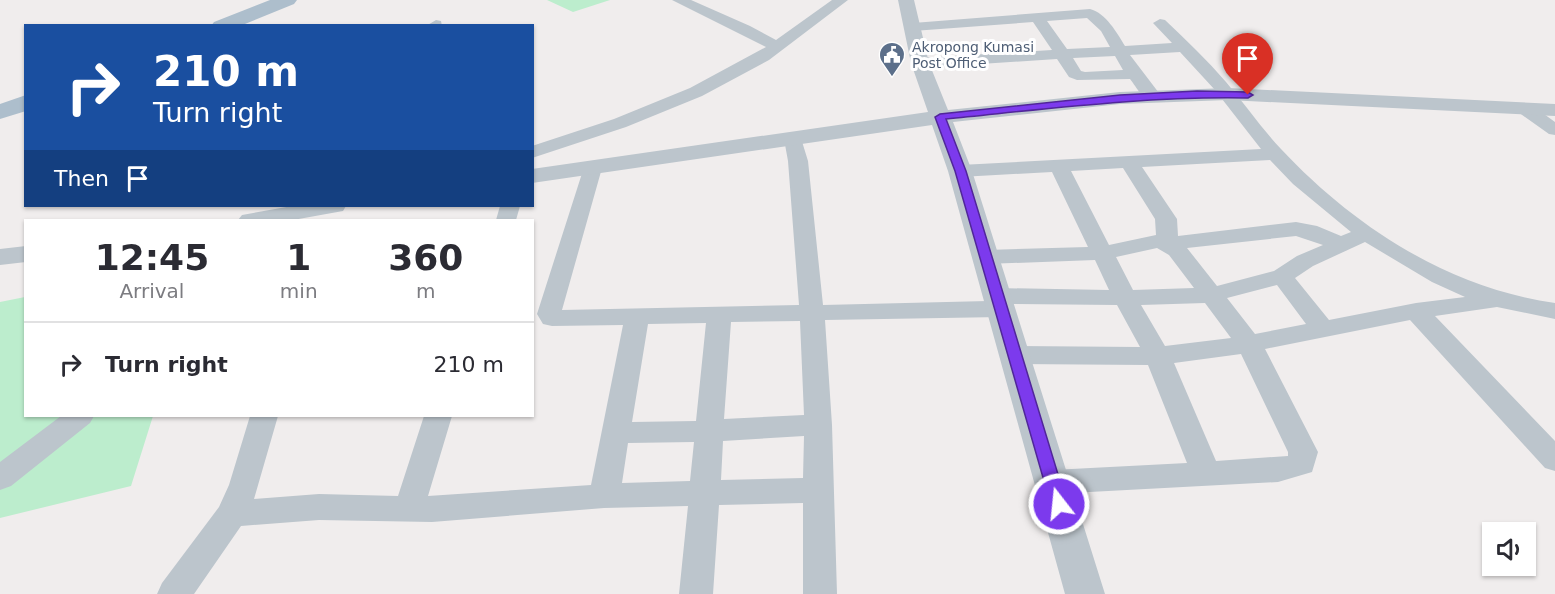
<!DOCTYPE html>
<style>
:root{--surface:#fff;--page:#f7f7f7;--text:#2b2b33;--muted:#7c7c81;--line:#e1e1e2}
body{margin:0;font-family:"DejaVu Sans",sans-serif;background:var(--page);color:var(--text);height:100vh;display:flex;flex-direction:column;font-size:22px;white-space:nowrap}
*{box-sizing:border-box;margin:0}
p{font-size:20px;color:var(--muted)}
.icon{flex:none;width:33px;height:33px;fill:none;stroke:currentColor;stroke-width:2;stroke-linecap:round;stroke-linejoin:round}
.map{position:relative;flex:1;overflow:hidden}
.side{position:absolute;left:24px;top:219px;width:510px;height:198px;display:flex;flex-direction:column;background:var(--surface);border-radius:0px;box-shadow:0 2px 4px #0004}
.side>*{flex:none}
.top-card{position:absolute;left:24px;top:24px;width:510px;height:183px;border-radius:0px;box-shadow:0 2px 4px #0004;background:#1a4fa0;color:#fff;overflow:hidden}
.buttons{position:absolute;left:1482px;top:522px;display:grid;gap:12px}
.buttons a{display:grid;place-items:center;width:54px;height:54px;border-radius:0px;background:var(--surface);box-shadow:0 2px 4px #0004;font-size:30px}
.pin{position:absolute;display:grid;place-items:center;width:51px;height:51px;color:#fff;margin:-62px -26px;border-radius:50% 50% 50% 0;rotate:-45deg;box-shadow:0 0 6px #0007}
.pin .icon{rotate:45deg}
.me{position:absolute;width:66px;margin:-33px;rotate:344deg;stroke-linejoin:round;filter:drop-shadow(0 0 4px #0008)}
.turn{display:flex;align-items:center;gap:21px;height:126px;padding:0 30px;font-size:27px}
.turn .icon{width:78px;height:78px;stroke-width:2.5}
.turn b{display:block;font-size:42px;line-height:51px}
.then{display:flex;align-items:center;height:57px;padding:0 30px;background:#0003;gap:12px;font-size:22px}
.eta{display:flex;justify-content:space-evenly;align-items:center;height:102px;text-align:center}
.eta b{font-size:36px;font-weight:700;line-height:42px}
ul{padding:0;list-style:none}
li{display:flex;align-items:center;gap:18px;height:84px;padding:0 30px;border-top:2px solid var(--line)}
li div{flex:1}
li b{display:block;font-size:22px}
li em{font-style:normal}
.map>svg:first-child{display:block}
.green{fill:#bcedcd}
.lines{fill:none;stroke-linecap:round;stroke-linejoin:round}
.minor{fill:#bcc5cc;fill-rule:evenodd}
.tertiary{fill:#bcc5cc;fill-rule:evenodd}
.primary{fill:#adbecc;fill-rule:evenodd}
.route{fill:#7c3aed;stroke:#51269a;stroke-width:1.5}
.labels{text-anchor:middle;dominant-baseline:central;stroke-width:6;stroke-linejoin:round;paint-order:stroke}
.far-service-label{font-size:14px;fill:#4e5e75;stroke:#fff;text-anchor:start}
</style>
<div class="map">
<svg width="1555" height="594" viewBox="0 0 1555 594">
<rect width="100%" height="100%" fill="#f0eded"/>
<path class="green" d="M547 0H610L573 12Z
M25 297 26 416H153L131 486 0 518V302Z"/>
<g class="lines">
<path class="minor" d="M672 0H691L750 26 776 40 832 0H848L769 60 702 96 626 127 532 158V146L614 119 690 88 766 47Z
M1090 9C1106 13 1117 33 1125 46L1172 43 1153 23 1160 19 1165 20C1186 40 1207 60 1226 82 1245 104 1261 128 1281 149 1354 227 1449 288 1555 303V319L1497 307 1435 316 1555 441V471L1545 468 1410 320 1265 349 1318 452 1312 472 1278 482 1052 494 1041 491 1037 482 1041 473 1052 470 1187 463 1148 365 1014 364 1005 361 1001 355 1005 349 1014 346 1140 347 1117 305 1010 304 1013 309 1010 315 1001 317 825 320 832 425 837 594H803V503L719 505 713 594H679L688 506 604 508 432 522 319 520 241 526 194 594H157L162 583 219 507 229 485 250 416H278L254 499 319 494 398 496 424 416H452L428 496 591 485 623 325 552 326 543 324 537 314 585 164H599L602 168 562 310 799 305 788 161 784 139 786 135H800L808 161 823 305 988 301 984 296 988 291 996 288 1109 290 1095 260 986 264 978 262 975 257 978 252 986 250 1088 247 1052 172 960 177 953 175 950 171 953 167 960 165 1261 149 1215 90 1180 52 1130 55 1162 97 1159 101C1144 104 1138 89 1130 79L1077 80 1069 77 1057 59 920 68 912 63 920 58 1052 50 1033 22 913 31 906 27 913 23ZM1087 18 1101 31 1110 47 1067 49 1047 21ZM1115 56 1123 70 1085 72 1081 71 1073 58ZM1270 160 1293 184 1351 232 1341 236 1317 226 1296 222 1178 236 1177 219 1142 167ZM1123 168 1155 219 1156 235 1109 245 1071 171ZM1296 236 1323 245 1297 256 1274 271 1217 286 1187 248ZM1365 242 1432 282 1465 297 1416 303 1329 320 1295 278 1313 266ZM1157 248 1169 255 1194 288 1133 290 1116 257ZM1277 285 1306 324 1255 334 1227 298ZM1205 303 1231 338 1165 346 1141 305ZM800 321 804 415 724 419 731 322ZM706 323 696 421 632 422 648 324ZM1241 354 1288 452V456L1216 461 1174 363ZM804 436 803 478 721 480 723 441ZM694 442 690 481 622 483 628 443Z
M436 20 441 21 442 26H426Z
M1524 103 1530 104 1555 122V135L1549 134 1518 112 1515 108 1518 104Z
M500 206H520L516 220H496Z
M61 416H94L90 423 11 486 0 490V462Z"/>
<path class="tertiary" d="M898 0H914L929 63 948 110 1120 92 1228 88 1555 104V116L1228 100 1120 104 953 122 972 171 1105 594H1065L948 171 932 125 532 183V169L928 112 911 63Z
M292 206H346L343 211 293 220H238L242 215Z
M26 246V262L0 265V249Z"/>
<path class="primary" d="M270 0H297L294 4 240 26H211L214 22Z
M26 95V111L0 119V104Z"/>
</g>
<path class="route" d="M1197 91 1248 92 1253 95 1248 98C1147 96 1047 109 946 119L966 171 1067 504 1065 509 1059 512 1052 509 955 171 935 117 940 114 1120 95Z"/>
<defs>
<symbol id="civic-pin" viewBox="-11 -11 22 30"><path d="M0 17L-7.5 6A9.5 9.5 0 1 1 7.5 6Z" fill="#5c6f8a" stroke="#fff"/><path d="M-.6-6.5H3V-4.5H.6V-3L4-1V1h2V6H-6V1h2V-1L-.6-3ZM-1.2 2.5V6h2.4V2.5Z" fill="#fff"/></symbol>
</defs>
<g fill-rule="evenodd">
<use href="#civic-pin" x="877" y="40" width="30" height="40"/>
</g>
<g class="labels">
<g class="far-service-label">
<text x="912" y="47">Akropong Kumasi<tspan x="912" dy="16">Post Office</tspan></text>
</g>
</g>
</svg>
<div class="buttons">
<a><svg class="icon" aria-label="sound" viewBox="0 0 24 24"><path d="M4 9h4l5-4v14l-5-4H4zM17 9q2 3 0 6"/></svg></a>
</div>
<div class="pin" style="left:1248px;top:95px;background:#d93025"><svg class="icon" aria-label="arrive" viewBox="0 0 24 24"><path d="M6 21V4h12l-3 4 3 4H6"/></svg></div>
<svg class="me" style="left:1059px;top:504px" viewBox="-20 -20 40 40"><circle r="17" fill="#7c3aed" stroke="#fff" stroke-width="3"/><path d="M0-11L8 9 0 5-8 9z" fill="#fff"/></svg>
<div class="top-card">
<div class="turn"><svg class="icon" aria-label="right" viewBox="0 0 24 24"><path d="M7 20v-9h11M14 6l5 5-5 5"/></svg><div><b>210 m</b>Turn right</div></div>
<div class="then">Then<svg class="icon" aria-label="arrive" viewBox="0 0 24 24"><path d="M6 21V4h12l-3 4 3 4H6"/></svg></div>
</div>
<section class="side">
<div class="eta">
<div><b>12:45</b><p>Arrival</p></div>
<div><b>1</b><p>min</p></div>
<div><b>360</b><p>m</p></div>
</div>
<ul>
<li><svg class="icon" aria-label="right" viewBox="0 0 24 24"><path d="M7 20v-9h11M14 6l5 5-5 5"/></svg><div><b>Turn right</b></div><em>210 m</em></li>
</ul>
</section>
</div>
